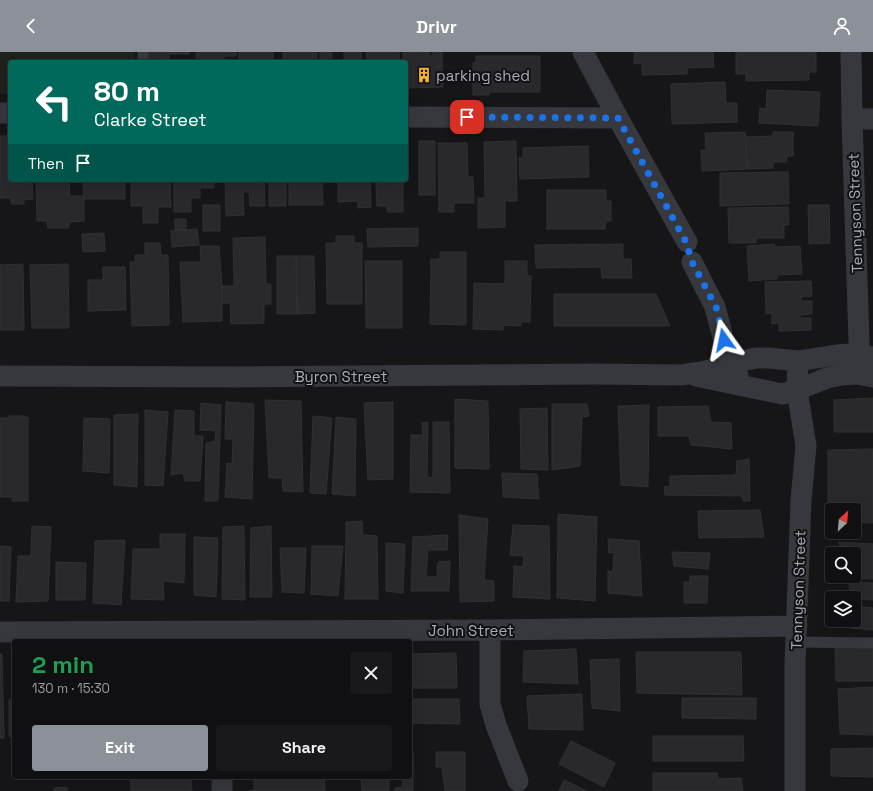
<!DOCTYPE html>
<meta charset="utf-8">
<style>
:root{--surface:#101012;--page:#19191b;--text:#f1f3f6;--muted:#9c9d9f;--line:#303032;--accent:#8c9099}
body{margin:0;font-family:"Space Grotesk",sans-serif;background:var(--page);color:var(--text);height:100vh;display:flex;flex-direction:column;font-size:15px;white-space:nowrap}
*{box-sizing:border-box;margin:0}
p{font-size:13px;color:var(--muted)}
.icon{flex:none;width:22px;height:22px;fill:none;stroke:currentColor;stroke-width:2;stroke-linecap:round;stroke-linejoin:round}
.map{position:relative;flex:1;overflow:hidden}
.details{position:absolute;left:12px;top:587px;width:400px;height:140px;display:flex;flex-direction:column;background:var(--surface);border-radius:4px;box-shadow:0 4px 16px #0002,0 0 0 1px var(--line)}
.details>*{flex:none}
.top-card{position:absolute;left:8px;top:8px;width:400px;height:122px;border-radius:4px;box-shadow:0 4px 16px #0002,0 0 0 1px var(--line);background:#00695c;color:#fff;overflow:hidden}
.needle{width:26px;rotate:26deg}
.buttons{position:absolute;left:825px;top:451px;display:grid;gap:8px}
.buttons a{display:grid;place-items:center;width:36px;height:36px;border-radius:4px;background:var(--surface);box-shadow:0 4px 16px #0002,0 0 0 1px var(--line);font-size:20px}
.pin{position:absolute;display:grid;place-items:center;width:34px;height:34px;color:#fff;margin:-17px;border-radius:8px;box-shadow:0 2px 6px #0006}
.me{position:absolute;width:44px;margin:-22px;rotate:348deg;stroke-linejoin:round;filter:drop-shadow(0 0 3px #0008)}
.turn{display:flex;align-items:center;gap:14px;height:84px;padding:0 20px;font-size:18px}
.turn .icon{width:52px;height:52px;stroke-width:2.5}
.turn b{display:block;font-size:28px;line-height:34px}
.then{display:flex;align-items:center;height:38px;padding:0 20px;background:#0003;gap:8px;font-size:15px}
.round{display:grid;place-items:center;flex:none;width:42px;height:42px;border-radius:4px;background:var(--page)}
.headline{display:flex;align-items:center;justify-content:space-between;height:68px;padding:0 20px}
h1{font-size:24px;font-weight:800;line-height:30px;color:#1e9e55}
.action{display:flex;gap:8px;margin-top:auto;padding:8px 20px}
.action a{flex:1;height:46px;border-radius:4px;background:var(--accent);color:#fff;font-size:16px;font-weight:800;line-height:46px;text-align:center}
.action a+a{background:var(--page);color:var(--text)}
header{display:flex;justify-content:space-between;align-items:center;height:52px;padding:0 20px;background:var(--accent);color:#fff;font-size:18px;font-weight:800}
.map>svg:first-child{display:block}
.green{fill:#1c231d}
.building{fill:#29292c;stroke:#303034}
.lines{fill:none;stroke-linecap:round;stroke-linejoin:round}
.lane{stroke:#37383d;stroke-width:11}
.street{stroke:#37383d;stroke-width:21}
.route{stroke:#1a73e8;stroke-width:7;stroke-dasharray:0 12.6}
.labels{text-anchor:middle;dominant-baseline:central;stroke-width:4;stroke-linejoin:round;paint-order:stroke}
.poi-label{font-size:15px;fill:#a8adb8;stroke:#111113;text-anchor:start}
.street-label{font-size:15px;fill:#a8adb8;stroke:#111113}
</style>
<header><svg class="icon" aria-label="back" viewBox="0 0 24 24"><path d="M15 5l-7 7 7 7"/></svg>Drivr<svg class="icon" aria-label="person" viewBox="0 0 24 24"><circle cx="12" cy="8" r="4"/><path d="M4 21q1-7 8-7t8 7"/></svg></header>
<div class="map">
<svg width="873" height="739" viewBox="0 0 873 739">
<rect width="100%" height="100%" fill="#161618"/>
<path class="green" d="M0 0H134V10H10V42H0Z"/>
<path class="building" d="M147 0H189V2H169V10H148Z
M196 0H236V4H224V10H196Z
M239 0H256L257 10H239Z
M256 0H273V10H257Z
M283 0H317V10H283Z
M320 0H332V10H320Z
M344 0H361V10H344Z
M366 0H399L400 10H367Z
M403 0H429V4H433V0H442L443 35 406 36V10H403Z
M634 0H713L714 15 687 16V22L642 23V11L634 12Z
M736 0H816V20H809V28L746 29V22H736Z
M476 4H540V40H489V43H473V11H476Z
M725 30 726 51H737V70L672 72 671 32Z
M767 38 820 40 818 74 759 71 760 56 766 57Z
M745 80 747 117 702 119 701 98H706L705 81Z
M773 80H793V104H787L786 110H773V116L747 117 746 85 773 84Z
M0 84H10V128H32L33 147 24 148V152H11V146H0Z
M419 89H435V143H419Z
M516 89 517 149H505V175L478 176V146H485L484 90Z
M438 91H467L468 125H473L474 151H454V160H439Z
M588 94 589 125 520 127 519 106H523V96Z
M788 120 789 152 720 154V121Z
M36 128H69L70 144H84V169L69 170V176H48L47 169H37Z
M83 128H125V147H84Z
M131 128H170L171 155H158V171H143V154H131Z
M174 128H214V136H200V146H191V160H174Z
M225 128H264L265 154H250L249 140H243L244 163 226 164Z
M269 128H286V154H269Z
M289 128H322L323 153H289Z
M338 128H370L371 155 358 156V149L338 150Z
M376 128H403V160H387V154H377Z
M547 138H606V149H611V169H606L605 177H547Z
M203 153H220V179H203Z
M808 153H829L830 191 809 192Z
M788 155 789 173H784V186H756V191H729L728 156Z
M175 167H186V178H175Z
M418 176V194L368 195 367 177Z
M197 177 199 193 172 195 171 179Z
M104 181 105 199 83 200 82 182Z
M336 184H354V191H362V252H327L326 191H336Z
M265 185 266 232H271V252H264V271L231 272 230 251H222V234H234L233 186Z
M145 191H160L161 203H168L169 273 132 274 130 210H135V203H145Z
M623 192V207H631L632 226H602L601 215 536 216 535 193Z
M774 192 775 195 800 194 802 222 777 223V227L749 229 747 194Z
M200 194H219L222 234V269L183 270 180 210H201Z
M440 200H466V273L430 272 431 207H440Z
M277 204H296L297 262H277Z
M296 204H314L315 261 297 262Z
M365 209H402V276H366Z
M505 209H527V223L531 224 530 270H521V274L503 273V278L473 277 474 231 505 232Z
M23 212 24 278H0V213Z
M68 212 69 276H32L30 213Z
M103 215H125L126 258 88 259V228H103Z
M811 229 812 244 801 245V249H812V262L800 263V266H811V278L779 279V271L772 272V261L766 262 765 230Z
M554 242H656L670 274H554Z
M873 346V380H834V348Z
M455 347 488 349 489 417 455 416Z
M265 348 301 349 303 440 283 439 282 426H269Z
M226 350 254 352 252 447 225 445 227 411 232 412 233 387H225Z
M393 350V427L368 428 364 351Z
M201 351 221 353 218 449H205L206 391 215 389 216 379 200 378Z
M552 352H587L589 364 582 365 580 414 552 418Z
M649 353 648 435 621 433 618 354Z
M708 354 711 370 731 371 732 397 691 393 689 384H658V355Z
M547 356 548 418 521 417 520 357Z
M145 358 168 360 163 434 145 433Z
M175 358 194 359V384H203L200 429H185L183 421 171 423Z
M138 362 137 435 114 433V363Z
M9 364H25V366L28 365V449H12V445H0V366H9Z
M313 364 332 366 326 442 310 441Z
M336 365 356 367 355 444 332 442Z
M84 366 110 367 109 421 83 419Z
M428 370 427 425 433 426V370H449L450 441 410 440 411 383H423L422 371Z
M873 397V471L854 470V458H832V469H828V398Z
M749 407 750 449H743L742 444 665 443 664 435 670 434V424L736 423 737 409Z
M502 421 537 422 539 447 503 445Z
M760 458 764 485 699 486 698 459Z
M558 462 597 465 595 549 557 546Z
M459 463 488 467 484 528 494 529V549L460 550Z
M362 469 363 483 377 484 378 547H345L346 470Z
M513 473 549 474 550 547 513 545 514 514 523 515 524 504 510 503Z
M32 474 51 475 48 549 16 550 18 504H31Z
M244 474 245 548 222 547 223 475Z
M271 474 272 545H250L251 476Z
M160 482H185L184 531 163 529 164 548 131 547 133 497H160Z
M448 483 447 498H428L426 525H437L438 510 450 509 449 539H411L413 485Z
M194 485 218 486 216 545 194 543Z
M608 487 639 489 642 544 608 541V519L613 520 614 500 609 501Z
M125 488 121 553 93 551 95 489Z
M839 490 873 492V527L841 525V524H854V502H840Z
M386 491 405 492 403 541 386 539Z
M0 494 11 495 9 549H0Z
M312 494H343L338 544 311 542Z
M280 496H306L304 541 282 540Z
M672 500 710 501 708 517 674 514Z
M56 510 86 511 85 548H56Z
M690 524H708L707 551H684V530H690Z
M849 530 873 531V548L850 546Z
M854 554 873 556V578L850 576V568H854Z
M835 594H873V629H836Z
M576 597 578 632 523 630 524 599Z
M636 600H741L742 643 637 641Z
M456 601 457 636H410V602Z
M0 602H2L4 686H0Z
M12 602H14V685L9 684V648L13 647Z
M619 607 620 659 592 656 590 608Z
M873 635V683L840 682 838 637Z
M582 642 583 678 529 677 527 644Z
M682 646H756V667L682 666Z
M410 647H459L460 672 410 671Z
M653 684H743L744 709H653Z
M571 689 615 711 604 735 559 712Z
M873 696V725L831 724V697Z
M436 700H465V739H445L442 715H436Z
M410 701H413V739H395V736L402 735 403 725H410Z
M653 721H717L718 727 741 726 743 739H653Z
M130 725H191L192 739H131Z
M254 725H324L325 739H249L254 738Z
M361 725H389V739H362Z
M564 728 587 739H559Z
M67 735V739H54V736Z"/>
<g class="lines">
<path class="lane" d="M143 10V0
M796 590 873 591"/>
<path class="street" d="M583 0 618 66 687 190
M851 0 852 67 860 322
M0 61H10
M406 65 618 66
M852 67H873
M692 210 715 255 725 293 738 324
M0 324 239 325 594 322 681 323 701 320 714 317 732 311 756 306H769L798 309 836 303 850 302 873 305
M696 324 782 342 797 338 827 326 842 323 856 322 873 325
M490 578V652L496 673 518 729
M0 580 490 578 797 574
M222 725V739
M795 739V613L801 448 806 394 797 338 798 309"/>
</g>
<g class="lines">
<path class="route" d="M467 65 618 66 686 190 692 210 716 255 724 288"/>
</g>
<defs>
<symbol id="building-bare" viewBox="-9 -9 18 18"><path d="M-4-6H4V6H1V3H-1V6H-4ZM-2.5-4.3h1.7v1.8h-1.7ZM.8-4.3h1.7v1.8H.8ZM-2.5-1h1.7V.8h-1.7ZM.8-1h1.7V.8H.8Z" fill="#f2b134" stroke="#111113" stroke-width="2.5" paint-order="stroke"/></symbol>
</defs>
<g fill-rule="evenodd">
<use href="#building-bare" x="413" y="12" width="22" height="22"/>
</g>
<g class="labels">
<g class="poi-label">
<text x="436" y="23">parking shed</text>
</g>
<g class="street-label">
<text transform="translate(855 161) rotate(-92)">Tennyson Street</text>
<text x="341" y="324">Byron Street</text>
<text transform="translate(798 538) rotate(-88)">Tennyson Street</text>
<text x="471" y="578">John Street</text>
</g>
</g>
</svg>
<div class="buttons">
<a><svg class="needle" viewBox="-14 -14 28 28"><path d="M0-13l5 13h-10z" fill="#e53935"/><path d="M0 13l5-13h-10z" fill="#9c9d9f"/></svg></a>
<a><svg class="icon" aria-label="search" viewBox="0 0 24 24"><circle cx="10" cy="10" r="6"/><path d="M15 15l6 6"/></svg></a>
<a><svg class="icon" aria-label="layers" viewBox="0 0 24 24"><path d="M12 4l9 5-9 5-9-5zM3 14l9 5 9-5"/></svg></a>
</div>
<div class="pin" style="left:467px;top:65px;background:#d93025"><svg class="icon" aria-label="arrive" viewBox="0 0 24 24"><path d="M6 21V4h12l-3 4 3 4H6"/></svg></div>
<svg class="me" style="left:724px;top:288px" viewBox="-20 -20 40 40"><path d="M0-17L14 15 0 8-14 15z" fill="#1a73e8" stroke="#fff" stroke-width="4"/></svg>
<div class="top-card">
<div class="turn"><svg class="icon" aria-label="left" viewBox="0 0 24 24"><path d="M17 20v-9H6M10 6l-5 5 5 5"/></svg><div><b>80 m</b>Clarke Street</div></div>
<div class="then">Then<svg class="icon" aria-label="arrive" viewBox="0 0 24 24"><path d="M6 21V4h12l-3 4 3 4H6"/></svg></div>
</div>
<section class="details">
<div class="headline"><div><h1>2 min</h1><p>130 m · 15:30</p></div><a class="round"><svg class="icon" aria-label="close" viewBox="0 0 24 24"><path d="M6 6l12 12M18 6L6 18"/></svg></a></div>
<div class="action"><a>Exit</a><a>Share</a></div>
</section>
</div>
